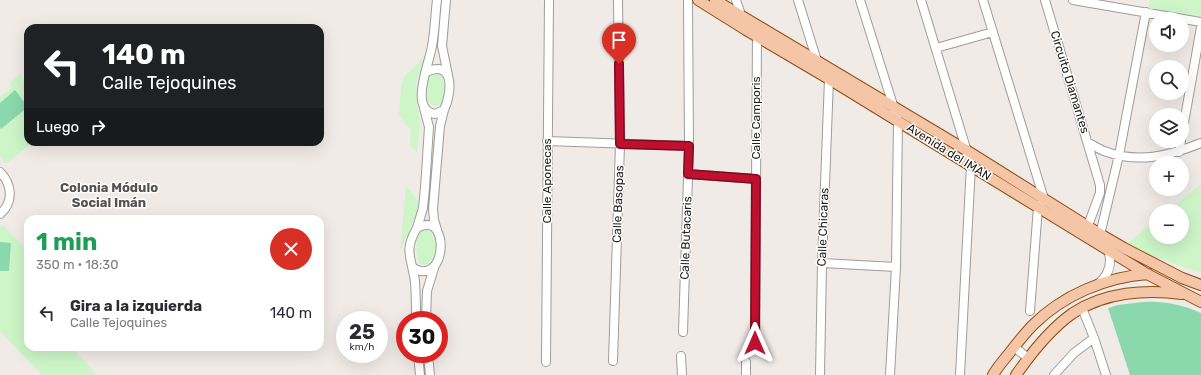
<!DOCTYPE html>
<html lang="es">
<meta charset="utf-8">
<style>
:root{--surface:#fff;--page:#f7f7f7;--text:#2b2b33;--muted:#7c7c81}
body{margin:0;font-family:Rubik,sans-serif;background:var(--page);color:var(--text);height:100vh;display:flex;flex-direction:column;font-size:15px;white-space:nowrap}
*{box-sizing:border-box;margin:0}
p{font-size:13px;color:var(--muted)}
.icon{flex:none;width:22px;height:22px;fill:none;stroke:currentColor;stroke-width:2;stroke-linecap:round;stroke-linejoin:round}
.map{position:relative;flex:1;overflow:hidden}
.details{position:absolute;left:24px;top:215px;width:300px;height:136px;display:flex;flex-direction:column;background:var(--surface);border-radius:12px;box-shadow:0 4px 16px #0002}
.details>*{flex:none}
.hud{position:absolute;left:24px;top:24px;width:300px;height:122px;border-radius:12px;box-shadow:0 4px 16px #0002;background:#202124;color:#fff;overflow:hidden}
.controls{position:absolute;left:1149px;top:12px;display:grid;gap:8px}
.controls a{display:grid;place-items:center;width:40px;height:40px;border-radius:50%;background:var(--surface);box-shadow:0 4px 16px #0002;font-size:20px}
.speed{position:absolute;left:336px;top:311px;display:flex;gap:8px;font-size:20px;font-weight:700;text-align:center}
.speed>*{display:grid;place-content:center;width:52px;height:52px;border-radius:50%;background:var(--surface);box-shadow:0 4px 16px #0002;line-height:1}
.speed small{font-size:10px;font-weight:400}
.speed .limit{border:6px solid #d22;background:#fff;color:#111}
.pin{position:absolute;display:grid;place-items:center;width:34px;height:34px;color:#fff;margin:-41px -17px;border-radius:50% 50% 50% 0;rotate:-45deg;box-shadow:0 0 4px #0007}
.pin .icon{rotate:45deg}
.me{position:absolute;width:44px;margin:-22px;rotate:0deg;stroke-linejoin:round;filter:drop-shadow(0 0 3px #0008)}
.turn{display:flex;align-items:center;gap:14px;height:84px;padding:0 12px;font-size:18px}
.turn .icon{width:52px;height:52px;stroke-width:2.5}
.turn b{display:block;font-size:28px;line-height:34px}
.then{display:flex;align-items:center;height:38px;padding:0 12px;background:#0003;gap:8px;font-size:15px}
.round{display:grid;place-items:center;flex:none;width:42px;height:42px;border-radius:21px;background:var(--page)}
.summary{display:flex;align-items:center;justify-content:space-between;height:68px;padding:0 12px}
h1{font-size:24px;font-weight:700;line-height:30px;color:#1e9e55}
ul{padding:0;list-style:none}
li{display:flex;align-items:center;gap:12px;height:60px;padding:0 12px}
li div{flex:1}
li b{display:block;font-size:15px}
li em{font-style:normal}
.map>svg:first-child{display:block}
.park{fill:#cdf5c8}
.pitch{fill:#8cd8ad}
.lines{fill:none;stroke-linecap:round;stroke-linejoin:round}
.minor-casing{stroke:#9d9d9d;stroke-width:10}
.major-casing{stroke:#8f4d0d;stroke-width:12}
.minor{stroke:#fff;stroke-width:8}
.major{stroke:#f4c6a7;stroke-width:10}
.route-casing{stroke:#7c0b1f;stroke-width:10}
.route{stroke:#bf112f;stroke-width:7}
.labels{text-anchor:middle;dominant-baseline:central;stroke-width:3;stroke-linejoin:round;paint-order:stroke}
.street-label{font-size:12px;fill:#202020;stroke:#fff}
.neighbourhood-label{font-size:13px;font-weight:bold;fill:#535353;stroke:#fff}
</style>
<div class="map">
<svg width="1201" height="375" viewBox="0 0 1201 375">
<rect width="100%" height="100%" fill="#f0ebe7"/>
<path class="park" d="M1150 0H1201V20L1148 11Z
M426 55 416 82 417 102 420 123 417 153 410 145 411 130 399 116 401 89 404 77Z
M21 73 28 97V142H33L6 164 0 157V97L12 87 10 83Z
M438 73C447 83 445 91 443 104L434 106 426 100V87L429 75Z
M1201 184V273L1124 246 1156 220V237H1182V211H1167Z
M406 186 418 201V211L400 251Z
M3 225 28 252V347H71L97 375H42L0 331V227Z
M427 230 432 233 436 241 435 256 429 264H420C415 252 415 244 420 232Z"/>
<path class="pitch" d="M15 90 28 107 1 129 0 127V103Z
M0 242 11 243 9 271H0Z
M1143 302C1165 301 1180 304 1201 313V375H1130L1108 308 1118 305Z"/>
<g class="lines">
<defs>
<path id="minor" d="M446 0 442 46 448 75
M736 0 742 18
M798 0 817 61 816 64
M860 0 898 121 896 267 890 375
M921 0 971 165 960 375
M983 0 1044 199 1038 207 1030 311
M1045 0 1100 185V193L1086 231
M1073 0 1201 22
M936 48 993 32
M426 72C455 59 452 93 444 110L435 114C408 110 430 62 432 46 435 31 435 15 437 0
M1182 134 1201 27
M547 141 689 146
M1088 143C1093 145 1099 149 1104 151 1138 164 1169 156 1201 143
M1179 152 1181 141
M0 172C12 184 14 202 0 214
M688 174 756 179
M417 228 423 208 425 188 429 127 424 108
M437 230 434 220 433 209 440 126 444 110
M1099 239 1119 155 1146 12
M822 263 896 267
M413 268C442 284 448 234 432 226 427 223 421 226 417 228 403 251 412 258 415 282 416 295 416 307 416 320
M1097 285C1108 276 1113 264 1108 250
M1082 308 1094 338 1106 375
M426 320 427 291 434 268
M683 332 689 146 688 0
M755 343 757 37 759 32
M1014 347 1028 358
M418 354 420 375
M428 354 430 375
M681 356 682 375
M613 361 620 144 618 0
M546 362 549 0
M746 375V362
M820 375 822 263 829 79 832 75
M1054 375 1074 353 1094 338"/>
<path id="major" d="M698 0 746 30 829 79 1147 274 1201 302
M715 0 966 150 1100 234 1124 248 1182 278 1201 285
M993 375C998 366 1005 359 1011 351 1018 342 1025 333 1033 325 1063 295 1106 277 1148 274
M1016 375C1032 352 1050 329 1073 313 1105 292 1146 289 1182 294"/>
</defs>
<use href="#minor" class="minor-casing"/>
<use href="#major" class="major-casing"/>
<use href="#minor" class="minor"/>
<use href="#major" class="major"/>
</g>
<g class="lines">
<defs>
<path id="route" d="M619 64 620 144 689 146 688 174 756 179 755 343"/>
</defs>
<use href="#route" class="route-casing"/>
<use href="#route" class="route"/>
</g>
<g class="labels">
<g class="street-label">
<text transform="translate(1070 82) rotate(73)">Circuito Diamantes</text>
<text transform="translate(756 118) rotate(-90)">Calle Camporis</text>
<text transform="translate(949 152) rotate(32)">Avenida del IMAN</text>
<text transform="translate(547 181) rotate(-90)">Calle Aponecas</text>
<text transform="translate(618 204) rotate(-88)">Calle Basopas</text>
<text transform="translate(823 227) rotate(-88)">Calle Chicaras</text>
<text transform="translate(686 238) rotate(-88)">Calle Butacaris</text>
</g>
<g class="neighbourhood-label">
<text x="109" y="187">Colonia Módulo<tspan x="109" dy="15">Social Imán</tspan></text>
</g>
</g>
</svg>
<div class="controls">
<a><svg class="icon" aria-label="sound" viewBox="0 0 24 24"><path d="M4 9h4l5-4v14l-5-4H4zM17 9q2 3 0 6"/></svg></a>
<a><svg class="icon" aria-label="search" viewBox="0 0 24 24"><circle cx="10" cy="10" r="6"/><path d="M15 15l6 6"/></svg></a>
<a><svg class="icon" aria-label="layers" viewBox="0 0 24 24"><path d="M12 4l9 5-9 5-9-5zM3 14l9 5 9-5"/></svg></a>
<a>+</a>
<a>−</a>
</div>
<div class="speed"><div>25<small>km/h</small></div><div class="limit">30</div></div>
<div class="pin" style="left:619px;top:64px;background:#d93025"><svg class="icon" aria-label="arrive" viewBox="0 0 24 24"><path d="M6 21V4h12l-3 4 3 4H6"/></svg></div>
<svg class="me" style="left:755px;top:343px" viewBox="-20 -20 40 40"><path d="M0-17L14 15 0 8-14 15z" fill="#bf112f" stroke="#fff" stroke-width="4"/></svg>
<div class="hud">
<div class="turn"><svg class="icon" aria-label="left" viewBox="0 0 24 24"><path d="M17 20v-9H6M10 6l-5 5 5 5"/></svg><div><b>140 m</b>Calle Tejoquines</div></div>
<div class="then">Luego<svg class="icon" aria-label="right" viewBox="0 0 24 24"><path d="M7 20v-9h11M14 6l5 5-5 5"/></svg></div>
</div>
<section class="details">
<div class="summary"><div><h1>1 min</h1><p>350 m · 18:30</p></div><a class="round" style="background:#d93025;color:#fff"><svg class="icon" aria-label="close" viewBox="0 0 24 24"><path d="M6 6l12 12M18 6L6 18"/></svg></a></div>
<ul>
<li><svg class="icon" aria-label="left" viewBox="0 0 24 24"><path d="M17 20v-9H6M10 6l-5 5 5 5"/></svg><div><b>Gira a la izquierda</b><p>Calle Tejoquines</p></div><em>140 m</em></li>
</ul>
</section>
</div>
